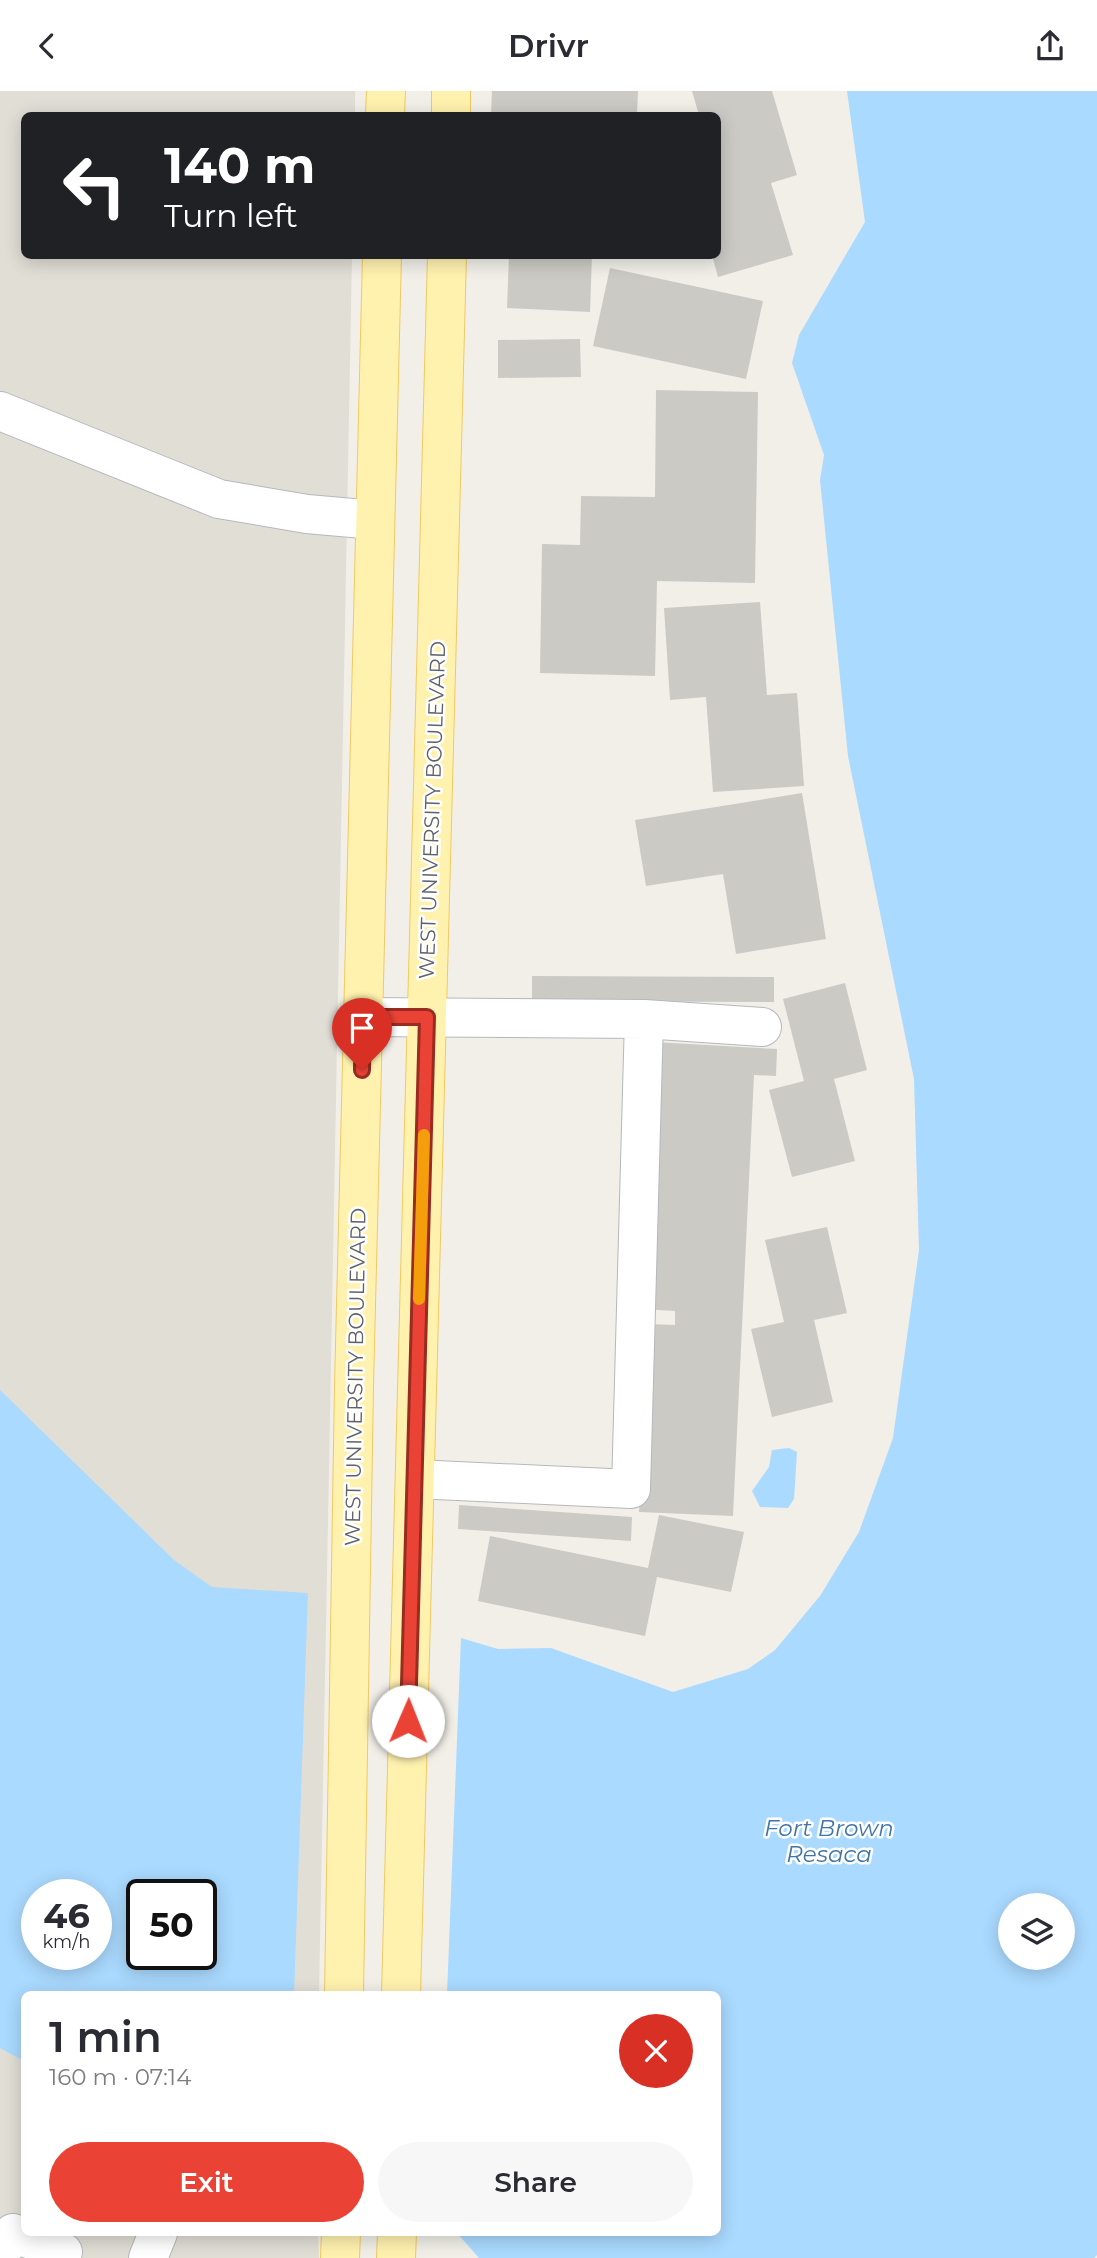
<!DOCTYPE html>
<meta charset="utf-8">
<style>
:root{--surface:#fff;--page:#f7f7f7;--text:#2b2b33;--muted:#7c7c81;--accent:#ea4335}
body{margin:0;font-family:Montserrat,sans-serif;background:var(--page);color:var(--text);height:100vh;display:flex;flex-direction:column;font-size:26px;white-space:nowrap}
*{box-sizing:border-box;margin:0}
p{font-size:23px;color:var(--muted)}
.icon{flex:none;width:38px;height:38px;fill:none;stroke:currentColor;stroke-width:2;stroke-linecap:round;stroke-linejoin:round}
.map{position:relative;flex:1;overflow:hidden}
.details{position:absolute;left:21px;top:1900px;width:700px;height:245px;display:flex;flex-direction:column;background:var(--surface);border-radius:10px;box-shadow:0 4px 18px #0003}
.details>*{flex:none}
.banner{position:absolute;left:21px;top:21px;width:700px;height:147px;border-radius:10px;box-shadow:0 4px 18px #0003;background:#202124;color:#fff;overflow:hidden}
.tools{position:absolute;left:998px;top:1802px;display:grid;gap:14px}
.tools a{display:grid;place-items:center;width:77px;height:77px;border-radius:50%;background:var(--surface);box-shadow:0 4px 18px #0003;font-size:35px}
.speed{position:absolute;left:21px;top:1788px;display:flex;gap:14px;font-size:35px;font-weight:700;text-align:center}
.speed>*{display:grid;place-content:center;width:91px;height:91px;border-radius:50%;background:var(--surface);box-shadow:0 4px 18px #0003;line-height:1}
.speed small{font-size:18px;font-weight:400}
.speed .limit{border:4px solid #111;border-radius:10px;background:#fff;color:#111}
.pin{position:absolute;display:grid;place-items:center;width:60px;height:60px;color:#fff;margin:-72px -30px;border-radius:50% 50% 50% 0;rotate:-45deg;box-shadow:0 0 7px #0007}
.pin .icon{rotate:45deg}
.me{position:absolute;width:77px;margin:-38px;rotate:1deg;stroke-linejoin:round;filter:drop-shadow(0 0 5px #0008)}
.turn{display:flex;align-items:center;gap:24px;height:147px;padding:0 28px;font-size:32px}
.turn .icon{width:91px;height:91px;stroke-width:2.5}
.turn b{display:block;font-size:49px;line-height:60px}
.round{display:grid;place-items:center;flex:none;width:74px;height:74px;border-radius:37px;background:var(--page)}
.overview{display:flex;align-items:center;justify-content:space-between;height:119px;padding:0 28px}
h1{font-size:42px;font-weight:600;line-height:52px}
.button{display:flex;gap:14px;margin-top:auto;padding:14px 28px}
.button a{flex:1;height:80px;border-radius:42px;background:var(--accent);color:#fff;font-size:28px;font-weight:600;line-height:80px;text-align:center}
.button a+a{background:var(--page);color:var(--text)}
header{display:flex;justify-content:space-between;align-items:center;height:91px;padding:0 28px;background:var(--surface);font-size:32px;font-weight:600}
.map>svg:first-child{display:block}
.education{fill:#e1ded6;fill-rule:evenodd}
.water{fill:#aadaff;fill-rule:evenodd}
.building{fill:#cccac5}
.lines{fill:none;stroke-linecap:round;stroke-linejoin:round}
.minor-casing{stroke:#b5b8bc;stroke-width:40}
.major-casing{stroke:#f2c960;stroke-width:40}
.minor{stroke:#fff;stroke-width:38}
.major{stroke:#fff2af;stroke-width:38}
.route-casing{stroke:#982c22;stroke-width:18}
.route{stroke:#ea4335;stroke-width:12}
.slow{stroke:#f59e0b;stroke-width:12}
.labels{text-anchor:middle;dominant-baseline:central;stroke-width:5;stroke-linejoin:round;paint-order:stroke}
.street-label{font-size:21px;fill:#5f6368;stroke:#fff}
.water-label{font-size:23px;font-style:italic;fill:#4174aa;stroke:#fff}
</style>
<header><svg class="icon" aria-label="back" viewBox="0 0 24 24"><path d="M15 5l-7 7 7 7"/></svg>Drivr<svg class="icon" aria-label="share" viewBox="0 0 24 24"><path d="M12 15V3M7 8l5-5 5 5M5 13v7h14v-7"/></svg></header>
<div class="map">
<svg width="1097" height="2167" viewBox="0 0 1097 2167">
<rect width="100%" height="100%" fill="#f1efe8"/>
<path class="education" d="M0 0H355V24H24V164L352 165 319 1904H24V2142H318L319 2167H0ZM37 1804H96V1864H37ZM142 1804H201V1864H142Z"/>
<path class="water" d="M847 0H1097V2164L1094 2167H479L457 2142H718V1904H447L461 1547 498 1558 551 1557 673 1601 748 1578 775 1559 820 1505 859 1441 893 1347 919 1159 914 988 848 665 820 389 824 364 792 272 799 244 865 131ZM1010 1815H1062V1867H1010Z
M0 1299 174 1469 212 1496 308 1502 294 1904H24V1970L0 1957ZM37 1804H96V1864H37ZM201 1804V1864H142V1804Z
M789 1357 797 1361 794 1408 788 1417 760 1416 752 1400 769 1376 772 1359Z"/>
<path class="building" d="M492 0H638L637 24H491Z
M692 0H772L797 84 771 92 793 164 718 186 712 164H718V101L721 100 718 88V24H699Z
M509 164H592L590 221 507 217Z
M610 177 763 210 746 288 593 255Z
M580 248 581 286 498 287V249Z
M656 299 758 301 755 492 657 490 655 585 540 582 542 453 580 454 581 405 655 406Z
M760 511 767 604 797 602 804 695 713 701 706 606 670 609 664 517Z
M802 702 826 848 736 863 723 783 646 795 635 729Z
M532 885 774 886V911L532 910Z
M845 892 867 979 834 988 855 1070 792 1086 769 999 804 990 783 908Z
M653 951 777 958 776 985 754 984 733 1425 639 1421 648 1233 675 1234V1220L640 1218Z
M827 1136 847 1222 814 1229 833 1311 772 1326 751 1238 784 1231 765 1149Z
M459 1414 632 1426 631 1450 458 1438Z
M659 1424 744 1441 731 1501 657 1486 645 1545 478 1510 490 1445 648 1477Z"/>
<g class="lines">
<defs>
<path id="minor" d="M0 320 219 408 307 423 375 429
M363 926 644 928 762 936
M415 1388 631 1398 644 928
M0 2163 13 2142 63 2161 60 2167
M148 2167 158 2142"/>
<path id="major" d="M385 24 386 0
M451 24V0
M344 1904 354 1295 382 164
M401 1904 447 164
M340 2167 341 2142
M396 2167 397 2142"/>
</defs>
<use href="#minor" class="minor-casing"/>
<use href="#major" class="major-casing"/>
<use href="#minor" class="minor"/>
<use href="#major" class="major"/>
</g>
<g class="lines">
<defs>
<path id="route" d="M362 979 363 926H427L408 1630"/>
</defs>
<use href="#route" class="route-casing"/>
<use href="#route" class="route"/>
<path class="slow" d="M419 1208 424 1044"/>
</g>
<g class="labels">
<g class="street-label">
<text transform="translate(432 719) rotate(-88)">WEST UNIVERSITY BOULEVARD</text>
<text transform="translate(355 1286) rotate(-89)">WEST UNIVERSITY BOULEVARD</text>
</g>
<g class="water-label">
<text x="829" y="1737">Fort Brown<tspan x="829" dy="26">Resaca</tspan></text>
</g>
</g>
</svg>
<div class="tools">
<a><svg class="icon" aria-label="layers" viewBox="0 0 24 24"><path d="M12 4l9 5-9 5-9-5zM3 14l9 5 9-5"/></svg></a>
</div>
<div class="speed"><div>46<small>km/h</small></div><div class="limit">50</div></div>
<div class="pin" style="left:362px;top:979px;background:#d93025"><svg class="icon" aria-label="arrive" viewBox="0 0 24 24"><path d="M6 21V4h12l-3 4 3 4H6"/></svg></div>
<svg class="me" style="left:408px;top:1630px" viewBox="-20 -20 40 40"><circle r="19" fill="#fff"/><path d="M0-13L10 11 0 6-10 11z" fill="#ea4335"/></svg>
<div class="banner">
<div class="turn"><svg class="icon" aria-label="left" viewBox="0 0 24 24"><path d="M17 20v-9H6M10 6l-5 5 5 5"/></svg><div><b>140 m</b>Turn left</div></div>
</div>
<section class="details">
<div class="overview"><div><h1>1 min</h1><p>160 m · 07:14</p></div><a class="round" style="background:#d93025;color:#fff"><svg class="icon" aria-label="close" viewBox="0 0 24 24"><path d="M6 6l12 12M18 6L6 18"/></svg></a></div>
<div class="button"><a>Exit</a><a>Share</a></div>
</section>
</div>
